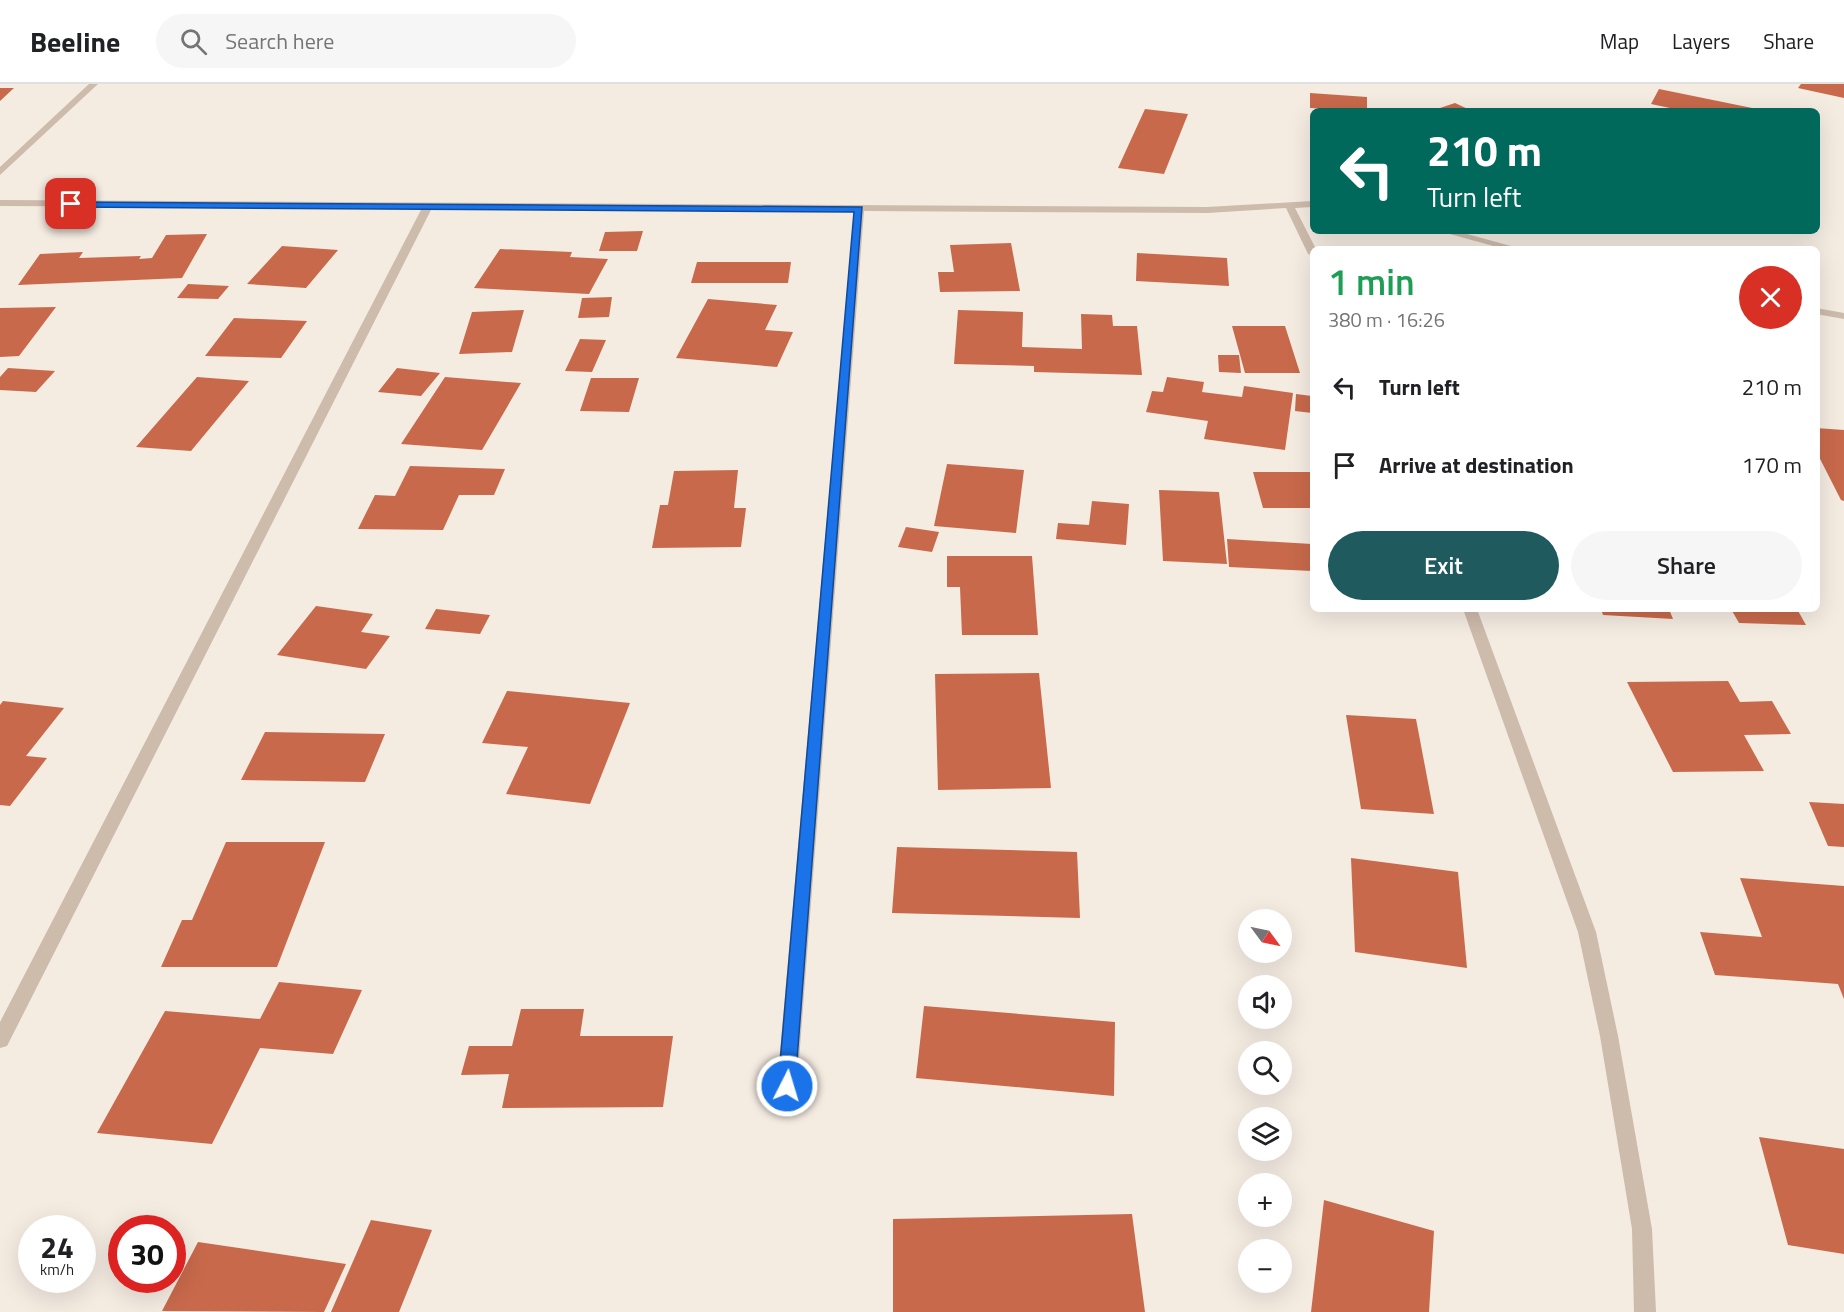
<!DOCTYPE html>
<meta charset="utf-8">
<style>
:root{--surface:#fff;--page:#f6f6f6;--text:#202124;--muted:#757577;--line:#e0e0e0;--accent:#1f5a5e}
body{margin:0;font-family:"Titillium Web",sans-serif;background:var(--page);color:var(--text);height:100vh;display:flex;flex-direction:column;font-size:22px;white-space:nowrap}
*{box-sizing:border-box;margin:0}
p{font-size:20px;color:var(--muted)}
.icon{flex:none;width:33px;height:33px;fill:none;stroke:currentColor;stroke-width:2;stroke-linecap:round;stroke-linejoin:round}
.map{position:relative;flex:1;overflow:hidden}
.details{position:absolute;left:1310px;top:162px;width:510px;height:366px;display:flex;flex-direction:column;background:var(--surface);border-radius:9px;box-shadow:0 6px 24px #0002}
.details>*{flex:none}
.guide{position:absolute;left:1310px;top:24px;width:510px;height:126px;border-radius:9px;box-shadow:0 6px 24px #0002;background:#00695c;color:#fff;overflow:hidden}
.needle{width:39px;rotate:123deg}
.buttons{position:absolute;left:1238px;top:825px;display:grid;gap:12px}
.buttons a{display:grid;place-items:center;width:54px;height:54px;border-radius:50%;background:var(--surface);box-shadow:0 6px 24px #0002;font-size:30px}
.speed{position:absolute;left:18px;top:1131px;display:flex;gap:12px;font-size:30px;font-weight:700;text-align:center}
.speed>*{display:grid;place-content:center;width:78px;height:78px;border-radius:50%;background:var(--surface);box-shadow:0 6px 24px #0002;line-height:1}
.speed small{font-size:15px;font-weight:400}
.speed .limit{border:9px solid #d22;background:#fff;color:#111}
.pin{position:absolute;display:grid;place-items:center;width:51px;height:51px;color:#fff;margin:-26px;border-radius:12px;box-shadow:0 3px 9px #0006}
.me{position:absolute;width:66px;margin:-33px;rotate:5deg;stroke-linejoin:round;filter:drop-shadow(0 0 4px #0008)}
.turn{display:flex;align-items:center;gap:21px;height:126px;padding:0 18px;font-size:27px}
.turn .icon{width:78px;height:78px;stroke-width:2.5}
.turn b{display:block;font-size:42px;line-height:51px}
.round{display:grid;place-items:center;flex:none;width:63px;height:63px;border-radius:32px;background:var(--page)}
.head{display:flex;align-items:center;justify-content:space-between;height:102px;padding:0 18px}
h1{font-size:36px;font-weight:600;line-height:45px;color:#1e9e55}
.cta{display:flex;gap:12px;margin-top:auto;padding:12px 18px}
.cta a{flex:1;height:69px;border-radius:36px;background:var(--accent);color:#fff;font-size:24px;font-weight:600;line-height:69px;text-align:center}
.cta a+a{background:var(--page);color:var(--text)}
ul{padding:0;list-style:none}
li{display:flex;align-items:center;gap:18px;height:78px;padding:0 18px}
li div{flex:1}
li b{display:block;font-size:22px}
li em{font-style:normal}
header{display:flex;align-items:center;gap:36px;box-sizing:border-box;height:84px;padding:0 30px;background:var(--surface);border-bottom:2px solid var(--line)}
header strong{font-size:28px}
nav{display:flex;gap:33px;margin-inline-start:auto;font-size:21px}
.search{width:420px;height:54px;background:var(--page);display:flex;align-items:center;gap:15px;box-sizing:border-box;padding:0 21px;border-radius:33px;color:var(--muted);font-size:22px}
.map>svg:first-child{display:block}
.building{fill:#c8694b}
.lines{fill:none;stroke-linecap:round;stroke-linejoin:round}
.minor{fill:#cdbbac;fill-rule:evenodd}
.route{fill:#1a73e8;stroke:#114b97;stroke-width:1.5}
</style>
<header>
<strong>Beeline</strong>
<div class="search"><svg class="icon" aria-label="search" viewBox="0 0 24 24"><circle cx="10" cy="10" r="6"/><path d="M15 15l6 6"/></svg>Search here</div>
<nav><a>Map</a><a>Layers</a><a>Share</a></nav>
</header>
<div class="map">
<svg width="1844" height="1228" viewBox="0 0 1844 1228">
<rect width="100%" height="100%" fill="#f4ebe1"/>
<path class="building" d="M1801 0H1844V14L1798 4Z
M0 4H14L0 17Z
M1659 5 1757 25 1756 27H1684L1651 20Z
M1310 9 1367 13V27L1310 24Z
M1455 19 1472 27H1448L1440 24Z
M1145 25 1188 30 1164 90 1118 84Z
M643 147 637 167H599L605 148Z
M207 150 182 194 18 201 40 170 83 168 79 174 141 172 139 175 152 174 166 151Z
M1011 159 1020 207 940 208 938 188H954L950 161Z
M282 162 338 166 306 204 247 200Z
M500 165 572 168 570 173 608 175 589 210 474 204Z
M1137 169 1227 174 1229 202 1136 197Z
M697 178H791L788 199H691Z
M188 200 229 202 218 215 177 214Z
M612 213 609 233 578 234 582 214Z
M708 215 777 221 765 246 793 248 777 283 676 274Z
M56 223 19 272 0 273V224Z
M524 226 512 268 459 270 472 228Z
M958 226 1023 228 1022 263 1082 265 1081 230 1112 231 1113 242H1137L1142 291 1034 288V282L954 280Z
M234 234 307 237 281 274 205 272Z
M1232 242H1285L1300 289H1245Z
M580 255 606 256 592 288 565 287Z
M1218 271H1239L1241 289 1219 288Z
M8 284 55 287 36 308 0 306V293Z
M397 284 440 289 421 312 378 308Z
M197 293 249 297 191 367 136 363Z
M445 293 521 299 482 366 401 360Z
M1167 293 1204 298 1202 308 1242 313 1244 302 1293 309 1285 366 1204 355 1208 337 1146 328 1152 307 1163 308Z
M591 294H639L629 328 580 327Z
M1296 310 1312 312V329L1295 327Z
M1816 344 1844 346V417L1841 416 1816 367Z
M947 380 1024 386 1016 449 934 442Z
M410 382 505 385 494 411H459L443 446 358 445 375 411 395 412Z
M738 386 734 424H746L741 463 652 464 660 421H668L674 387Z
M1253 388H1312V424H1263Z
M1159 406 1219 408 1227 480 1163 477Z
M1092 417 1129 420 1126 461 1056 455 1058 439 1089 441Z
M906 443 939 448 932 468 898 463Z
M1227 455 1312 460V487L1229 483Z
M947 472H1032L1038 551H962L960 503H947Z
M316 522 373 530 361 548 390 552 366 585 277 571Z
M436 525 490 531 480 550 425 545Z
M1601 525H1669L1673 535 1603 531Z
M1731 525H1797L1806 541 1739 539Z
M1039 589 1051 704 938 706 935 590Z
M1728 597 1740 618 1772 617 1791 650 1744 651 1764 687 1673 688 1627 598Z
M507 607 630 619 590 720 506 710 528 663 482 659Z
M3 617 64 624 26 672 47 674 10 722 0 721V621Z
M1346 631 1416 635 1434 730 1361 725Z
M265 648 385 650 365 698 241 696Z
M1809 718 1844 720V763L1828 762Z
M226 758H325L277 883H161L182 836H192Z
M897 763 1077 768 1080 834 892 829Z
M1351 774 1458 788 1467 884 1355 868Z
M1740 794 1844 802V915L1838 900 1715 891 1700 848 1762 853Z
M279 898 362 906 333 970 260 964 212 1060 97 1049 165 927 260 935Z
M924 922 1115 938 1114 1012 916 994Z
M521 925H584L580 952H673L663 1023 502 1024 509 990 461 991 469 962H512Z
M1759 1053 1844 1065V1170L1788 1161Z
M1324 1116 1434 1147 1429 1228H1311Z
M1132 1130 1145 1228H893V1135Z
M371 1136 432 1146 399 1228H331Z
M198 1158 346 1180 324 1228 162 1227Z"/>
<g class="lines">
<path class="minor" d="M89 0H98L0 91V83Z
M0 116 1207 123 1312 117V123L1295 124 1316 165H1312V171L1308 170 1286 124 1207 129 864 127 797 1002 794 1008 787 1011 780 1008 777 1002 854 127 432 124 7 962 0 964V938L422 124 0 122Z
M1439 147H1456L1522 165H1504Z
M1816 224 1844 229V235L1816 230Z
M1463 525H1477L1596 848 1618 952 1652 1145 1656 1228H1634L1632 1145 1600 952 1578 848Z"/>
</g>
<path class="route" d="M68 118 862 123 795 1002 793 1007 787 1009 780 1007 778 1002 854 128 71 123 68 122Z"/>
</svg>
<div class="buttons">
<a><svg class="needle" viewBox="-14 -14 28 28"><path d="M0-13l5 13h-10z" fill="#e53935"/><path d="M0 13l5-13h-10z" fill="#757577"/></svg></a>
<a><svg class="icon" aria-label="sound" viewBox="0 0 24 24"><path d="M4 9h4l5-4v14l-5-4H4zM17 9q2 3 0 6"/></svg></a>
<a><svg class="icon" aria-label="search" viewBox="0 0 24 24"><circle cx="10" cy="10" r="6"/><path d="M15 15l6 6"/></svg></a>
<a><svg class="icon" aria-label="layers" viewBox="0 0 24 24"><path d="M12 4l9 5-9 5-9-5zM3 14l9 5 9-5"/></svg></a>
<a>+</a>
<a>−</a>
</div>
<div class="speed"><div>24<small>km/h</small></div><div class="limit">30</div></div>
<div class="pin" style="left:71px;top:120px;background:#d93025"><svg class="icon" aria-label="arrive" viewBox="0 0 24 24"><path d="M6 21V4h12l-3 4 3 4H6"/></svg></div>
<svg class="me" style="left:787px;top:1002px" viewBox="-20 -20 40 40"><circle r="17" fill="#1a73e8" stroke="#fff" stroke-width="3"/><path d="M0-11L8 9 0 5-8 9z" fill="#fff"/></svg>
<div class="guide">
<div class="turn"><svg class="icon" aria-label="left" viewBox="0 0 24 24"><path d="M17 20v-9H6M10 6l-5 5 5 5"/></svg><div><b>210 m</b>Turn left</div></div>
</div>
<section class="details">
<div class="head"><div><h1>1 min</h1><p>380 m · 16:26</p></div><a class="round" style="background:#d93025;color:#fff"><svg class="icon" aria-label="close" viewBox="0 0 24 24"><path d="M6 6l12 12M18 6L6 18"/></svg></a></div>
<ul>
<li><svg class="icon" aria-label="left" viewBox="0 0 24 24"><path d="M17 20v-9H6M10 6l-5 5 5 5"/></svg><div><b>Turn left</b></div><em>210 m</em></li>
<li><svg class="icon" aria-label="arrive" viewBox="0 0 24 24"><path d="M6 21V4h12l-3 4 3 4H6"/></svg><div><b>Arrive at destination</b></div><em>170 m</em></li>
</ul>
<div class="cta"><a>Exit</a><a>Share</a></div>
</section>
</div>
